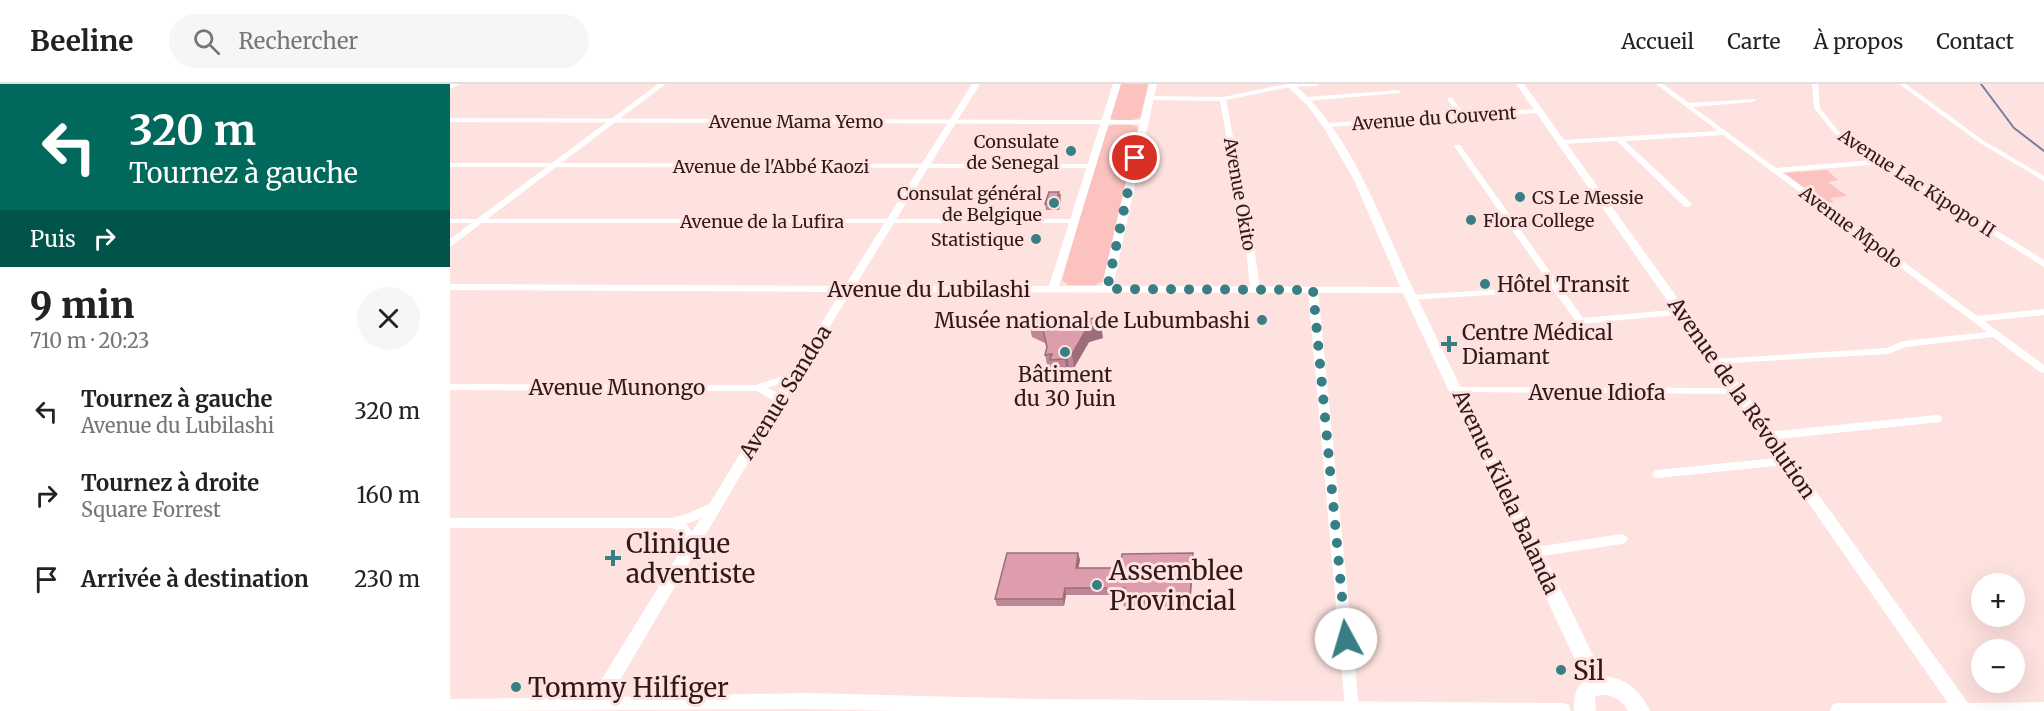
<!DOCTYPE html>
<html lang="fr">
<meta charset="utf-8">
<style>
:root{--surface:#fff;--page:#f6f6f6;--text:#222;--muted:#767676;--line:#e0e0e0}
body{margin:0;font-family:Merriweather,serif;background:var(--page);color:var(--text);height:100vh;display:flex;flex-direction:column;font-size:22px;white-space:nowrap}
*{box-sizing:border-box;margin:0}
p{font-size:20px;color:var(--muted)}
.icon{flex:none;width:33px;height:33px;fill:none;stroke:currentColor;stroke-width:2;stroke-linecap:round;stroke-linejoin:round}
.map{position:relative;flex:1;overflow:hidden}
.panel{display:flex;flex-direction:column;background:var(--surface);width:450px}
.panel>*{flex:none}
.top-card{background:#00695c;color:#fff;overflow:hidden}
.controls{position:absolute;left:1521px;top:489px;display:grid;gap:12px}
.controls a{display:grid;place-items:center;width:54px;height:54px;border-radius:50%;background:var(--surface);box-shadow:0 6px 24px #0002;font-size:30px}
.pin{position:absolute;display:grid;place-items:center;width:51px;height:51px;color:#fff;margin:-26px;border:3px solid #fff;border-radius:50%;box-shadow:0 2px 6px #0007}
.me{position:absolute;width:66px;margin:-33px;rotate:354deg;stroke-linejoin:round;filter:drop-shadow(0 0 4px #0008)}
.turn{display:flex;align-items:center;gap:21px;height:126px;padding:0 30px;font-size:27px}
.turn .icon{width:78px;height:78px;stroke-width:2.5}
.turn b{display:block;font-size:42px;line-height:51px}
.then{display:flex;align-items:center;height:57px;padding:0 30px;background:#0003;gap:12px;font-size:22px}
.round{display:grid;place-items:center;flex:none;width:63px;height:63px;border-radius:32px;background:var(--page)}
.headline{display:flex;align-items:center;justify-content:space-between;height:102px;padding:0 30px}
h1{font-size:36px;font-weight:800;line-height:45px}
ul{padding:0;list-style:none}
li{display:flex;align-items:center;gap:18px;height:84px;padding:0 30px}
li div{flex:1}
li b{display:block;font-size:22px}
li em{font-style:normal}
header{display:flex;align-items:center;gap:36px;box-sizing:border-box;height:84px;padding:0 30px;background:var(--surface);border-bottom:2px solid var(--line)}
header strong{font-size:28px}
nav{display:flex;gap:33px;margin-inline-start:auto;font-size:21px}
.search{width:420px;height:54px;background:var(--page);display:flex;align-items:center;gap:15px;box-sizing:border-box;padding:0 21px;border-radius:33px;color:var(--muted);font-size:22px}
main{display:flex;flex:1;min-height:0}
.map>svg:first-child{display:block}
.green{fill:#fbc2bf}
.lines{fill:none;stroke-linecap:round;stroke-linejoin:round}
.stream{stroke:#707ea5;stroke-width:2}
.minor{fill:#fff;fill-rule:evenodd}
.tertiary{fill:#fff;fill-rule:evenodd}
.secondary{fill:#fff;fill-rule:evenodd}
.wall{fill:#be8795}
.shaded-wall{fill:#9b6e79}
.building{fill:#dd9dad;stroke:#9b6e79;stroke-width:1.5}
.route{stroke:#377f85;stroke-width:10;stroke-dasharray:0 18}
.poi-dot{fill:#377f85;stroke:#fee2df;stroke-width:2}
.labels{text-anchor:middle;dominant-baseline:central;stroke-width:6;stroke-linejoin:round;paint-order:stroke}
.far-street-label{font-size:18px;fill:#321918;stroke:#fee2df}
.far-poi-label{font-size:18px;fill:#321918;stroke:#fee2df;text-anchor:end}
.poi-label{font-size:21px;fill:#321918;stroke:#fee2df;text-anchor:start}
.street-label{font-size:21px;fill:#321918;stroke:#fee2df}
.near-poi-label{font-size:26px;fill:#321918;stroke:#fee2df;text-anchor:start}
</style>
<header>
<strong>Beeline</strong>
<div class="search"><svg class="icon" aria-label="search" viewBox="0 0 24 24"><circle cx="10" cy="10" r="6"/><path d="M15 15l6 6"/></svg>Rechercher</div>
<nav><a>Accueil</a><a>Carte</a><a>À propos</a><a>Contact</a></nav>
</header>
<main>
<section class="panel">
<div class="top-card">
<div class="turn"><svg class="icon" aria-label="left" viewBox="0 0 24 24"><path d="M17 20v-9H6M10 6l-5 5 5 5"/></svg><div><b>320 m</b>Tournez à gauche</div></div>
<div class="then">Puis<svg class="icon" aria-label="right" viewBox="0 0 24 24"><path d="M7 20v-9h11M14 6l5 5-5 5"/></svg></div>
</div>
<div class="headline"><div><h1>9 min</h1><p>710 m · 20:23</p></div><a class="round"><svg class="icon" aria-label="close" viewBox="0 0 24 24"><path d="M6 6l12 12M18 6L6 18"/></svg></a></div>
<ul>
<li><svg class="icon" aria-label="left" viewBox="0 0 24 24"><path d="M17 20v-9H6M10 6l-5 5 5 5"/></svg><div><b>Tournez à gauche</b><p>Avenue du Lubilashi</p></div><em>320 m</em></li>
<li><svg class="icon" aria-label="right" viewBox="0 0 24 24"><path d="M7 20v-9h11M14 6l5 5-5 5"/></svg><div><b>Tournez à droite</b><p>Square Forrest</p></div><em>160 m</em></li>
<li><svg class="icon" aria-label="arrive" viewBox="0 0 24 24"><path d="M6 21V4h12l-3 4 3 4H6"/></svg><div><b>Arrivée à destination</b></div><em>230 m</em></li>
</ul>
</section>
<div class="map">
<svg width="1594" height="627" viewBox="0 0 1594 627">
<rect width="100%" height="100%" fill="#fee2df"/>
<path class="green" d="M669 0H698L690 34C681 37 667 38 659 34Z
M662 41H682L688 43 653 197 645 201H618L612 196 656 44Z
M1377 86 1388 96 1378 98 1397 112 1380 114 1384 118 1376 119 1334 89Z"/>
<g class="lines">
<path class="stream" d="M1531 0 1564 44 1594 67"/>
<path class="minor" d="M836 0H869L866 2 840 3 776 16 804 163 810 205 805 208 800 205 796 163 770 17 699 16 696 14 699 12 773 13Z
M1206 0H1213L1239 19 1305 15 1306 16 1303 18 1243 23 1326 84 1425 76 1385 50 1364 24 1362 0H1368L1370 24 1389 48 1594 176V183L1431 80 1332 88 1527 232 1594 225V231L1534 237 1594 281V289L1590 288 1543 253 1455 263 1439 270 1262 280 1261 278 1266 275 1437 264 1453 257 1537 248 1273 51 1175 57 1241 119 1242 121 1238 123H1235L1167 57 1111 60 1108 58 1111 56 1268 47Z
M1449 0H1456L1534 57 1594 92V97L1530 59Z
M948 6 951 8 950 9 857 17 854 15 857 13Z
M1000 13 1002 14 1014 30 1089 25 1092 27 1089 29 878 43 875 41 878 39 1008 30 997 15Z
M0 34 693 36 696 38 693 40 0 38Z
M1006 61H1010L1133 234 1232 225 1237 228 1235 230 1130 240 1127 239 1104 207 959 216 957 214 959 212 962 211 1101 202 1004 62Z
M0 79 641 80 645 82 641 84 0 83Z
M0 135H623L627 137 623 139H0Z
M0 200 400 202 405 205 400 208 0 206Z
M863 203 868 206 909 624 908 627H896L895 624 858 206Z
M345 288 350 291 349 293 317 304C325 307 330 309 334 316L333 318C326 320 314 310 306 307L0 306V300L306 301Z
M1008 303 1287 304 1292 307 1287 310 1004 308 1003 306Z
M1487 331 1491 332 1492 335 1491 338 1318 356 1312 352 1318 348Z
M1336 373 1340 374 1342 377 1340 380 1336 381 1208 394 1204 393 1202 390 1204 387 1208 386Z
M266 417 270 418 272 421 270 424 247 436 236 440 250 458 248 461C237 465 237 454 230 448 229 447 223 444 221 444H0V434H222L239 429Z
M1172 450 1176 452 1178 455 1176 458 1172 460 1085 473 1081 472 1079 468 1081 464 1085 463Z"/>
<path class="tertiary" d="M0 0H10L0 5Z
M208 0H216L0 163V155Z
M522 0H530L405 202H599L663 0H671L609 202H652L699 0H707L663 202 958 203 963 206 958 209 401 208 335 316 160 613 356 609 588 615 1113 619 1119 621 1121 627H444L356 625 0 627V615L141 613 323 316Z
M1066 0H1074L1518 619 1594 618V627H1380L1382 621 1388 619H1498Z"/>
<path class="secondary" d="M835 0H844C906 56 929 134 964 207 1026 336 1091 463 1153 592 1176 594 1190 606 1200 627H1178C1171 615 1159 607 1145 613L1146 627H1124C1124 616 1124 603 1135 597L952 207 904 96 874 44 857 21Z"/>
</g>
<path class="wall" d="M610 111 611 118 609 126H596L595 120Z
M579 239 653 254 639 258 624 284H619L617 289 602 290 601 284 598 285 595 271 597 265 595 259 582 253Z
M628 469 630 476 628 484H670L743 469V477L740 523H674L673 516 674 511H616L614 522H547L545 515Z"/>
<path class="shaded-wall" d="M609 108 611 118 609 126 608 120Z
M651 240 653 254 639 258 624 284 622 270 637 244Z
M617 270 619 284 617 289 615 275Z
M628 469 630 476 627 492 626 484Z
M743 469V477L740 523V516Z
M615 504 616 511 614 522 613 515Z"/>
<path class="building" d="M599 108H609L608 111H610L608 120H595Z
M586 232 606 238H629L648 233 651 240 637 244 622 270H617L615 275 600 276 602 270 595 271 597 263 593 245 579 239Z
M557 469H628L626 484H670L672 470 743 469 740 516H673L675 504H615L613 515H545Z"/>
<g class="lines">
<path class="route" d="M685 74 657 205 863 206 896 555"/>
</g>
<g class="poi-dot">
<circle cx="621" cy="67" r="6"/>
<circle cx="1070" cy="113" r="6"/>
<circle cx="604" cy="119" r="6"/>
<circle cx="1021" cy="136" r="6"/>
<circle cx="586" cy="155" r="6"/>
<circle cx="1035" cy="200" r="6"/>
<circle cx="812" cy="236" r="6"/>
<path d="M996 251h6v6h6v6h-6v6h-6v-6h-6v-6h6z"/>
<circle cx="615" cy="268" r="6"/>
<path d="M160 465h6v6h6v6h-6v6h-6v-6h-6v-6h6z"/>
<circle cx="647" cy="501" r="6"/>
<circle cx="1111" cy="586" r="6"/>
<circle cx="66" cy="603" r="6"/>
</g>
<g class="labels">
<g class="far-street-label">
<text transform="translate(984 34) rotate(-4)">Avenue du Couvent</text>
<text x="346" y="37">Avenue Mama Yemo</text>
<text x="321" y="82">Avenue de l'Abbé Kaozi</text>
<text transform="translate(1467 99) rotate(33)">Avenue Lac Kipopo II</text>
<text transform="translate(790 110) rotate(80)">Avenue Okito</text>
<text x="312" y="137">Avenue de la Lufira</text>
<text transform="translate(1401 143) rotate(37)">Avenue Mpolo</text>
</g>
<g class="far-poi-label">
<text x="609" y="57">Consulate<tspan x="609" dy="21">de Senegal</tspan></text>
<text x="592" y="109">Consulat général<tspan x="592" dy="21">de Belgique</tspan></text>
<text x="1082" y="113" text-anchor="start">CS Le Messie</text>
<text x="1033" y="136" text-anchor="start">Flora College</text>
<text x="574" y="155">Statistique</text>
</g>
<g class="poi-label">
<text x="1047" y="200">Hôtel Transit</text>
<text x="800" y="236" text-anchor="end">Musée national de Lubumbashi</text>
<text x="1012" y="248">Centre Médical<tspan x="1012" dy="24">Diamant</tspan></text>
<text x="615" y="290" text-anchor="middle">Bâtiment<tspan x="615" dy="24">du 30 Juin</tspan></text>
</g>
<g class="street-label">
<text x="479" y="205">Avenue du Lubilashi</text>
<text x="167" y="303">Avenue Munongo</text>
<text transform="translate(335 308) rotate(-58)">Avenue Sandoa</text>
<text x="1147" y="308">Avenue Idiofa</text>
<text transform="translate(1292 314) rotate(55)">Avenue de la Révolution</text>
<text transform="translate(1056 408) rotate(65)">Avenue Kilela Balanda</text>
</g>
<g class="near-poi-label">
<text x="176" y="459">Clinique<tspan x="176" dy="30">adventiste</tspan></text>
<text x="659" y="486">Assemblee<tspan x="659" dy="30">Provincial</tspan></text>
<text x="1123" y="586">Sil</text>
<text x="78" y="603">Tommy Hilfiger</text>
</g>
</g>
</svg>
<div class="controls">
<a>+</a>
<a>−</a>
</div>
<div class="pin" style="left:685px;top:74px;background:#d93025"><svg class="icon" aria-label="arrive" viewBox="0 0 24 24"><path d="M6 21V4h12l-3 4 3 4H6"/></svg></div>
<svg class="me" style="left:896px;top:555px" viewBox="-20 -20 40 40"><circle r="19" fill="#fff"/><path d="M0-13L10 11 0 6-10 11z" fill="#377f85"/></svg>
</div>
</main>
